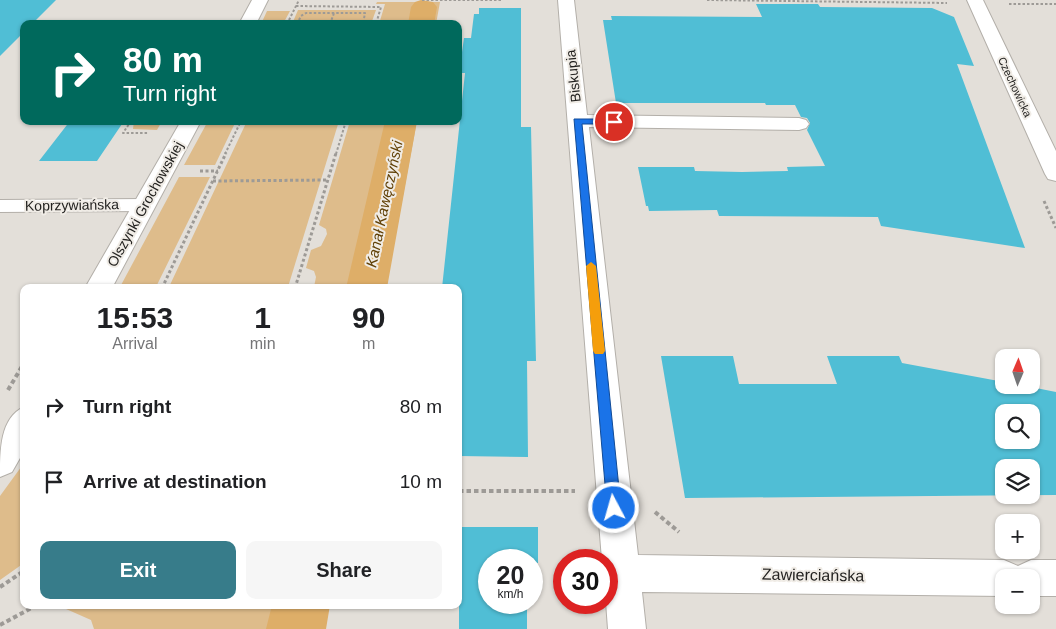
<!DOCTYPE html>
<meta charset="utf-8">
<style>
:root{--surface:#fff;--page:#f6f6f6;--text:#202124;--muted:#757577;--accent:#377c8a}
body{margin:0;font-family:Arial,sans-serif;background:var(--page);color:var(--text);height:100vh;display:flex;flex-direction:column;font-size:19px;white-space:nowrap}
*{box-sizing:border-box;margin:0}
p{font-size:16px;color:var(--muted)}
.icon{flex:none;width:28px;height:28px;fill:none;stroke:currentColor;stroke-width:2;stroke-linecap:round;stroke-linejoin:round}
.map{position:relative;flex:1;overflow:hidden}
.sheet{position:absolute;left:20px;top:284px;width:442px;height:325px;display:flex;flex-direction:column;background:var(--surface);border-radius:10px;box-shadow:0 1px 4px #0004}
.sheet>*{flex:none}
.guide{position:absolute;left:20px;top:20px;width:442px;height:105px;border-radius:10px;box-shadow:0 1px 4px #0004;background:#00695c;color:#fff;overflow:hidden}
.needle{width:32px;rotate:2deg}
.buttons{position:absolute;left:995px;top:349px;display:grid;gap:10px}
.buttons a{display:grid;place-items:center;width:45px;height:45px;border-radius:10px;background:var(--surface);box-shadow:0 1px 4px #0004;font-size:25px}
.speed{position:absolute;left:478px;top:549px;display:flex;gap:10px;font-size:25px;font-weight:700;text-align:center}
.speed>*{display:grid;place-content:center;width:65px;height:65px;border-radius:50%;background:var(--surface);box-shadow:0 1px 4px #0004;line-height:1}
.speed small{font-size:12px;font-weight:400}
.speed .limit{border:8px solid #d22;background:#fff;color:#111}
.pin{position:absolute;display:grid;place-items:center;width:42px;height:42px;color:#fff;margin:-21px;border:2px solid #fff;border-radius:50%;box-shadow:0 1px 5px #0007}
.me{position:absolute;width:55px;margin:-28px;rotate:354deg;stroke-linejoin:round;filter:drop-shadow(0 0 4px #0008)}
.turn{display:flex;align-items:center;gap:18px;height:105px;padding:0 20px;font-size:22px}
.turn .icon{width:65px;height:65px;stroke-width:2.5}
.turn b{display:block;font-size:35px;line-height:42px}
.eta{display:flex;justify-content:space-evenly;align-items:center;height:85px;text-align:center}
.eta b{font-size:30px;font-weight:600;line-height:35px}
.primary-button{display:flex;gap:10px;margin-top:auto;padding:10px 20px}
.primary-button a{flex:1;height:58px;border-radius:10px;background:var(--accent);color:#fff;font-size:20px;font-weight:600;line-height:58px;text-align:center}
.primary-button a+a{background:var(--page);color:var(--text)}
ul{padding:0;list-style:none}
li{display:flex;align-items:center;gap:15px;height:75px;padding:0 20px}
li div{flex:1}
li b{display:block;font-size:19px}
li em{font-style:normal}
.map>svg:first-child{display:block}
.green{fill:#debc8b}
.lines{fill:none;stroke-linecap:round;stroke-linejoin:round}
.canal{fill:#deae68;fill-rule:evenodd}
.building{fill:#50bed5;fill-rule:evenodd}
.service-casing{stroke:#b3afa9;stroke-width:2}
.minor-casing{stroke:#b3afa9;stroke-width:2}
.path-far2{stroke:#9d9a96;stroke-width:2;stroke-dasharray:2.5 2;stroke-linecap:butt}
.path-far1{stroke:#9d9a96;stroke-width:3;stroke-dasharray:3 2.5;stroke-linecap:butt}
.path{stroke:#9d9a96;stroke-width:4;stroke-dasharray:4.5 3;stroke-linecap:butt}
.service{fill:#fff;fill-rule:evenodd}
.minor{fill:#fff;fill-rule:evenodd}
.route{fill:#1a73e8;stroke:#114b97}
.slow{fill:#f59e0b}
.labels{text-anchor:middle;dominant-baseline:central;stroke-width:4;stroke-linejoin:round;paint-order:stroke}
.far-street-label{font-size:11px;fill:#232220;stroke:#f0ece6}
.street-label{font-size:14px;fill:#232220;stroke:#f0ece6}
.water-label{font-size:15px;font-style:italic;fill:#614107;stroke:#f0ece6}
.near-street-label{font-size:16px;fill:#232220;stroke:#f0ece6}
</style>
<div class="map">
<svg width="1056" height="629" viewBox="0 0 1056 629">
<rect width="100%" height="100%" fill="#e3dfd9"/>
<path class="green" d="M377 2H440L436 24H379L385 4H376Z
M298 10H376L371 24H292Z
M267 11H290L283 24H261Z
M134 121H162L157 130 133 129Z
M208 121H236L215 165H184Z
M247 121H339L288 287H169Z
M350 121H417L386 287H314L316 277 314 271 306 268 311 250 321 246 327 234 326 229 319 225Z
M179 177H210L156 287H120Z
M24 463V563L0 580V496Z
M57 605H329L325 629H94L91 620Z"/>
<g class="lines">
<path class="canal" d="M421 0 433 2 437 7 434 24H408L411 7 415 2Z
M385 121H417L387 288H346Z
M272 605H330L326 629H266Z"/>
</g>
<path class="building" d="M0 0H56L32 24H24V32L0 56Z
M756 4H818L820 7 932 8 954 17 974 66 957 64 1025 248 881 226 878 217 719 216 717 210 649 211 648 206H646L638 167H694L695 171 742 172 788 171 787 167 825 166 807 130 810 123 807 118 801 117 795 105H766L765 103H616L603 20H612L611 16 762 17Z
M479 8H521V127H531L536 361H527L528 457 459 456V288H442L465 73H459L464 38H471L474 14H479Z
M70 121H124L97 161H39Z
M661 356H733L739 384H837L827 356H899L902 363 1004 382V385H1021L1056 392V495L685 498ZM1004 412H1031V440H1004ZM1004 468H1031V495H1004Z
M459 527H538V563H531V560H489V602H527V629H459Z"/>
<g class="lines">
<defs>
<path id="service" d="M144 199 150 201 153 205 150 209 144 211 0 212V200Z"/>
<path id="minor" d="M252 0H268L256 24H239Z
M558 0H574L587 115 799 118 806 120 809 124 806 128 799 130 589 127 638 555 1004 560 1018 566 1031 560H1056V596H1031V578H1004V596L642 592 646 629H608L606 602V560H602Z
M967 0H983L1056 151V181L1048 179 1045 174Z
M181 121H201L112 288H85Z
M24 407V451L12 472 0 477C0 450 0 418 24 407Z"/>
</defs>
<use href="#service" class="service-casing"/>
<use href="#minor" class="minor-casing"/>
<path class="path-far2" d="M422 0H502
M707 0 947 3
M1009 4H1056
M296 6 381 7 376 24
M287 24 299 0
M297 24 301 16 306 13H365L363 24
M330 24 334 13
M131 121 123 133H148
M225 154 241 121
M336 154 346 121"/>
<path class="path-far1" d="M200 171H218
M213 181 328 180
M1044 201 1056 228
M162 288 226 153
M295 288 336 153"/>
<path class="path" d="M8 390 24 363
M459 491H575
M655 512 679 532
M0 587 24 571
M0 625 37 605"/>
<use href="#service" class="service"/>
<use href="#minor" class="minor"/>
</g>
<path class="route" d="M574 119H614L619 122 614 124H582L621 508 619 513 614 515 609 513 607 508Z"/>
<path class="slow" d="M591 262 596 266 605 351 603 354H595L593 351 586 266Z"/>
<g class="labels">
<g class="far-street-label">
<text transform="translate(1015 87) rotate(65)">Czechowicka</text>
</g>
<g class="street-label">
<text transform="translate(573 76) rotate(-96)">Biskupia</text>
<text transform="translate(145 204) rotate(-61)">Olszynki Grochowskiej</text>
<text transform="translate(72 205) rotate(-1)">Koprzywiańska</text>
</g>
<g class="water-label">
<text transform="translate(384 204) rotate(-78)">Kanał Kawęczyński</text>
</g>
<g class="near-street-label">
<text transform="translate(813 575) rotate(1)">Zawierciańska</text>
</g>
</g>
</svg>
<div class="buttons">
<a><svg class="needle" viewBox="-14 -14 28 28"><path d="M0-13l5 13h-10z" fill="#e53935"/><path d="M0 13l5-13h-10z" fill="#757577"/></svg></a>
<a><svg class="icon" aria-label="search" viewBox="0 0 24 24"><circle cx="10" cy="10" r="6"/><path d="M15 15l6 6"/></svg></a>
<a><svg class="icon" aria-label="layers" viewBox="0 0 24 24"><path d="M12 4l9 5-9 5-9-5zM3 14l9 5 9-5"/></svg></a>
<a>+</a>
<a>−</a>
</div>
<div class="speed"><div>20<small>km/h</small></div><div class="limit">30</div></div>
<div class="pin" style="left:614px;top:122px;background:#d93025"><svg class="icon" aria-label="arrive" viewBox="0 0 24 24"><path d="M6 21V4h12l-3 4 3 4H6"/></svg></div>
<svg class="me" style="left:614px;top:508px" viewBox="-20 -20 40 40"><circle r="17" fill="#1a73e8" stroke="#fff" stroke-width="3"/><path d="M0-11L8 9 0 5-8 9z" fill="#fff"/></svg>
<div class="guide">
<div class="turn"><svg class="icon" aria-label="right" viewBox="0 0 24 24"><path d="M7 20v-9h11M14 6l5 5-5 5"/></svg><div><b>80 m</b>Turn right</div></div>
</div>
<section class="sheet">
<div class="eta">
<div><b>15:53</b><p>Arrival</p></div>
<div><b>1</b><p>min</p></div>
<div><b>90</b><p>m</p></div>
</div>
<ul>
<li><svg class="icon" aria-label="right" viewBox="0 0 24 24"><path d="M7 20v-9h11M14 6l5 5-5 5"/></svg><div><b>Turn right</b></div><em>80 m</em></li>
<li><svg class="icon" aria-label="arrive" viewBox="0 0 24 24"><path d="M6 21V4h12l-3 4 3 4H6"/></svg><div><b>Arrive at destination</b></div><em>10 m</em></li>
</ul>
<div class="primary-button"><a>Exit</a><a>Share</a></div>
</section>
</div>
